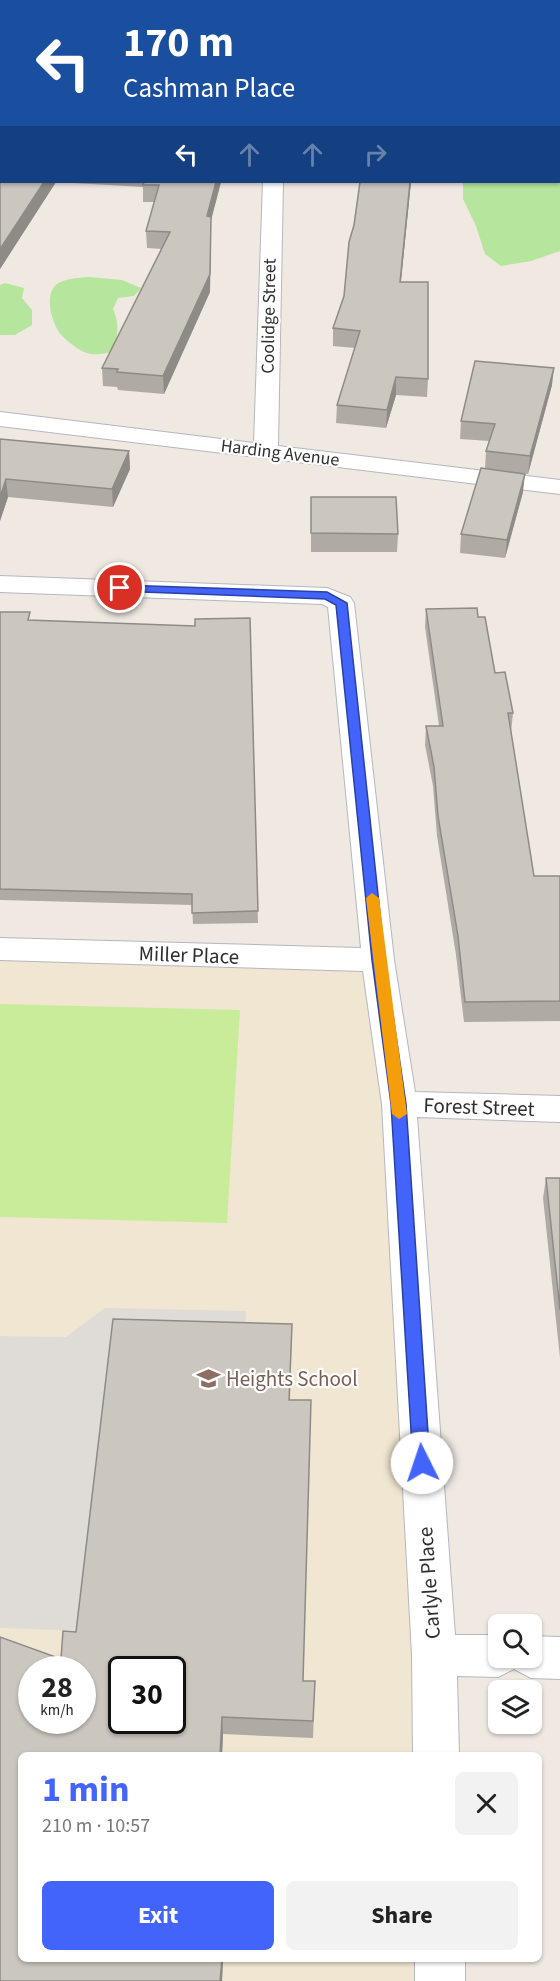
<!DOCTYPE html>
<meta charset="utf-8">
<style>
:root{--surface:#fff;--page:#f2f2f2;--text:#222;--muted:#767676;--accent:#4264fb}
body{margin:0;font-family:"Source Sans 3",sans-serif;background:var(--page);color:var(--text);height:100vh;display:flex;flex-direction:column;font-size:22px;white-space:nowrap}
*{box-sizing:border-box;margin:0}
p{font-size:20px;color:var(--muted)}
.icon{flex:none;width:33px;height:33px;fill:none;stroke:currentColor;stroke-width:2;stroke-linecap:round;stroke-linejoin:round}
.map{position:relative;flex:1;overflow:hidden}
.details{position:absolute;left:18px;top:1752px;width:524px;height:210px;display:flex;flex-direction:column;background:var(--surface);border-radius:9px;box-shadow:0 2px 4px #0004}
.details>*{flex:none}
.banner{position:absolute;left:0px;top:0px;width:561px;height:183px;box-shadow:0 2px 4px #0004;background:#1a4fa0;color:#fff;overflow:hidden}
.tools{position:absolute;left:488px;top:1614px;display:grid;gap:12px}
.tools a{display:grid;place-items:center;width:54px;height:54px;border-radius:9px;background:var(--surface);box-shadow:0 2px 4px #0004;font-size:30px}
.speed{position:absolute;left:18px;top:1656px;display:flex;gap:12px;font-size:30px;font-weight:700;text-align:center}
.speed>*{display:grid;place-content:center;width:78px;height:78px;border-radius:50%;background:var(--surface);box-shadow:0 2px 4px #0004;line-height:1}
.speed small{font-size:15px;font-weight:400}
.speed .limit{border:3px solid #111;border-radius:9px;background:#fff;color:#111}
.pin{position:absolute;display:grid;place-items:center;width:51px;height:51px;color:#fff;margin:-26px;border:3px solid #fff;border-radius:50%;box-shadow:0 2px 6px #0007}
.me{position:absolute;width:66px;margin:-33px;rotate:356deg;stroke-linejoin:round;filter:drop-shadow(0 0 4px #0008)}
.turn{display:flex;align-items:center;gap:21px;height:126px;padding:0 24px;font-size:27px}
.turn .icon{width:78px;height:78px;stroke-width:2.5}
.turn b{display:block;font-size:42px;line-height:51px}
.lanes{display:flex;align-items:center;height:57px;padding:0 24px;background:#0003;justify-content:center;gap:30px;direction:ltr}
.lanes .off{opacity:.35}
.round{display:grid;place-items:center;flex:none;width:63px;height:63px;border-radius:9px;background:var(--page)}
.head{display:flex;align-items:center;justify-content:space-between;height:102px;padding:0 24px}
h1{font-size:36px;font-weight:700;line-height:45px;color:var(--accent)}
.button{display:flex;gap:12px;margin-top:auto;padding:12px 24px}
.button a{flex:1;height:69px;border-radius:9px;background:var(--accent);color:#fff;font-size:24px;font-weight:700;line-height:69px;text-align:center}
.button a+a{background:var(--page);color:var(--text)}
.map>svg:first-child{display:block}
.education{fill:#f0e6d1;fill-rule:evenodd}
.green{fill:#b6e59e}
.pitch{fill:#c9ec9a}
.plaza{fill:#dfdcd8}
.lines{fill:none;stroke-linecap:round;stroke-linejoin:round}
.minor-casing{stroke:#b4b7c1;stroke-width:2}
.major-casing{stroke:#c9c9c9;stroke-width:2}
.highway-casing{stroke:#c9c9c9;stroke-width:2}
.minor{fill:#fff;fill-rule:evenodd}
.major{fill:#f2d163;fill-rule:evenodd}
.highway{fill:#ffa35c;fill-rule:evenodd}
.wall{fill:#afaba4;fill-rule:evenodd}
.shaded-wall{fill:#8e8b86}
.building{fill:#cbc7bf;stroke:#8e8b86;stroke-width:1.5;fill-rule:evenodd}
.route{fill:#4264fb;stroke:#2b41a3;stroke-width:1.5}
.slow{fill:#f59e0b}
.labels{text-anchor:middle;dominant-baseline:central;stroke-width:4.5;stroke-linejoin:round;paint-order:stroke}
.far-street-label{font-size:18px;fill:#2e2e2e;stroke:#fff}
.street-label{font-size:21px;fill:#2e2e2e;stroke:#fff}
.education-label{font-size:21px;fill:#785e54;stroke:#fff;text-anchor:start}
</style>
<div class="map">
<svg width="560" height="1981" viewBox="0 0 560 1981">
<rect width="100%" height="100%" fill="#efe9e1"/>
<path class="education" d="M0 950 378 960 435 1755H21V1959H439L440 1981H0ZM32 1670H82V1720H32ZM122 1670H172V1720H122Z"/>
<path class="green" d="M560 154V251L531 261 501 266 485 254 476 226 463 199V182H560Z
M89 277 122 280 141 288 134 296 118 298 113 309C120 325 118 335 112 352 104 354 92 356 84 352 77 349 63 338 59 332 51 320 44 294 57 284 66 278 79 278 89 277Z
M5 283 24 288 22 298 32 310V325L15 335H0V285Z"/>
<path class="pitch" d="M0 1004 240 1010 227 1223 0 1217Z"/>
<path class="plaza" d="M105 1308 246 1311 244 1343 81 1631 0 1628V1336L66 1337Z"/>
<g class="lines">
<defs>
<path id="minor" d="M269 0H285V2H269Z
M263 182H283L278 446 560 480V494L0 426V412L254 443Z
M0 576 327 588 350 597 354 603 394 960 415 1092 560 1096V1122L417 1117 455 1635H498V1658H531V1636L560 1637V1679L531 1678 514 1669 498 1677 457 1676 459 1755H413L412 1655 382 1104 363 971 0 960V938L361 948 328 607 322 604 0 592Z
M415 1959H465V1981H415Z"/>
<path id="major" d="M348 0H381L382 2H349Z"/>
<path id="highway" d="M510 0H540L541 2H511Z"/>
</defs>
<use href="#minor" class="minor-casing"/>
<use href="#major" class="major-casing"/>
<use href="#highway" class="highway-casing"/>
<use href="#minor" class="minor"/>
<use href="#major" class="major"/>
<use href="#highway" class="highway"/>
</g>
<path class="wall" d="M0 168 2 182H221L211 220 210 292 164 394 118 390 117 387 103 386 102 368 162 249 147 248 146 231 155 202H143V187L56 182 0 269Z
M360 182H411L401 282 428 379 427 397 396 395 386 428 336 423 337 405 355 348 333 346V328L344 296Z
M552 385 528 474 485 469 486 451 489 441 460 439 461 421Z
M0 439 129 451 130 469 113 507 8 497 0 521Z
M523 492 505 558 460 553 461 534Z
M311 497 398 534 397 552H311Z
M426 609 478 617 495 673 513 713 511 732 534 876H560V1021L464 1022 456 955 437 836 433 786 425 745 426 726H439L425 627Z
M0 612 30 620 195 626 250 618 258 923 193 924 192 905 0 900Z
M546 1178H560V1358L543 1198Z
M113 1319 292 1324 290 1400H311L303 1681H315L313 1738 223 1734 222 1755H21V1959H223L222 1981H0V1637L61 1659 63 1631 76 1632ZM32 1670H82V1720H32ZM122 1670H172V1720H122Z"/>
<path class="shaded-wall" d="M44 182H56L0 269V249Z
M216 182H221L211 220 210 292 164 394 163 376Z
M410 182H411L399 299 400 282Z
M554 368 552 385 528 474 530 456Z
M396 377V395L386 428 387 410Z
M129 451 130 469 113 507 112 489Z
M525 474 523 492 505 558 507 540Z
M6 479 8 497 0 521V497Z
M222 1717 223 1734 222 1755H220Z
M222 1959H223L222 1981H220Z"/>
<path class="building" d="M104 0H244L243 2H102Z
M525 0H554V2H525Z
M2 166V182H44L0 249V168Z
M144 182H216L207 216 211 217 210 274 163 376 117 372 118 369 102 368 170 232 146 231 159 185H143Z
M360 182H410L400 282H428V379L396 377 387 410 337 405 360 331 333 328 344 296 349 242 354 225Z
M475 361 554 368 530 456 486 451 495 424 461 421Z
M0 439 129 451 112 489 6 479 0 497Z
M481 468 525 474 507 540 461 534Z
M311 497H396L398 534 311 533Z
M477 608 478 617H485L495 673 505 672 513 713H508L534 876H560V1001L465 1002 458 936 438 816 434 767 426 726H443L426 609Z
M0 612H30L28 620 195 626V619L250 618 258 911 192 913V894L0 889Z
M546 1178H560V1310Z
M113 1319 292 1324 289 1400H311L303 1681H315L313 1721 222 1717 220 1755H21V1959H222L220 1981H0V1637L61 1659 63 1631 76 1632ZM32 1670H82V1720H32ZM122 1670H172V1720H122Z"/>
<path class="route" d="M120 585 327 592 347 603 385 960 406 1104 430 1463 428 1468 422 1471 416 1468 413 1463 391 1104 372 960 336 605 325 599 116 591 114 588Z"/>
<path class="slow" d="M372 893 379 898 407 1114 399 1119 392 1114 366 898Z"/>
<defs>
<symbol id="school-bare" viewBox="-9 -9 18 18"><path d="M0-5L7-2L0 1L-7-2ZM-4 1L0 2.5L4 1V4Q0 6-4 4Z" fill="#8d6e63" stroke="#fff" stroke-width="2.5" paint-order="stroke"/></symbol>
</defs>
<g fill-rule="evenodd">
<use href="#school-bare" x="192" y="1362" width="33" height="33"/>
</g>
<g class="labels">
<g class="far-street-label">
<text transform="translate(269 316) rotate(-89)">Coolidge Street</text>
<text transform="translate(280 453) rotate(7)">Harding Avenue</text>
</g>
<g class="street-label">
<text transform="translate(189 955) rotate(2)">Miller Place</text>
<text transform="translate(479 1107) rotate(2)">Forest Street</text>
<text transform="translate(429 1583) rotate(-94)">Carlyle Place</text>
</g>
<g class="education-label">
<text x="226" y="1379">Heights School</text>
</g>
</g>
</svg>
<div class="tools">
<a><svg class="icon" aria-label="search" viewBox="0 0 24 24"><circle cx="10" cy="10" r="6"/><path d="M15 15l6 6"/></svg></a>
<a><svg class="icon" aria-label="layers" viewBox="0 0 24 24"><path d="M12 4l9 5-9 5-9-5zM3 14l9 5 9-5"/></svg></a>
</div>
<div class="speed"><div>28<small>km/h</small></div><div class="limit">30</div></div>
<div class="pin" style="left:120px;top:588px;background:#d93025"><svg class="icon" aria-label="arrive" viewBox="0 0 24 24"><path d="M6 21V4h12l-3 4 3 4H6"/></svg></div>
<svg class="me" style="left:422px;top:1463px" viewBox="-20 -20 40 40"><circle r="19" fill="#fff"/><path d="M0-13L10 11 0 6-10 11z" fill="#4264fb"/></svg>
<div class="banner">
<div class="turn"><svg class="icon" aria-label="left" viewBox="0 0 24 24"><path d="M17 20v-9H6M10 6l-5 5 5 5"/></svg><div><b>170 m</b>Cashman Place</div></div>
<div class="lanes"><svg class="icon" aria-label="left" viewBox="0 0 24 24"><path d="M17 20v-9H6M10 6l-5 5 5 5"/></svg><svg class="icon off" aria-label="ahead" viewBox="0 0 24 24"><path d="M12 20V5M6 11l6-6 6 6"/></svg><svg class="icon off" aria-label="ahead" viewBox="0 0 24 24"><path d="M12 20V5M6 11l6-6 6 6"/></svg><svg class="icon off" aria-label="right" viewBox="0 0 24 24"><path d="M7 20v-9h11M14 6l5 5-5 5"/></svg></div>
</div>
<section class="details">
<div class="head"><div><h1>1 min</h1><p>210 m · 10:57</p></div><a class="round"><svg class="icon" aria-label="close" viewBox="0 0 24 24"><path d="M6 6l12 12M18 6L6 18"/></svg></a></div>
<div class="button"><a>Exit</a><a>Share</a></div>
</section>
</div>
